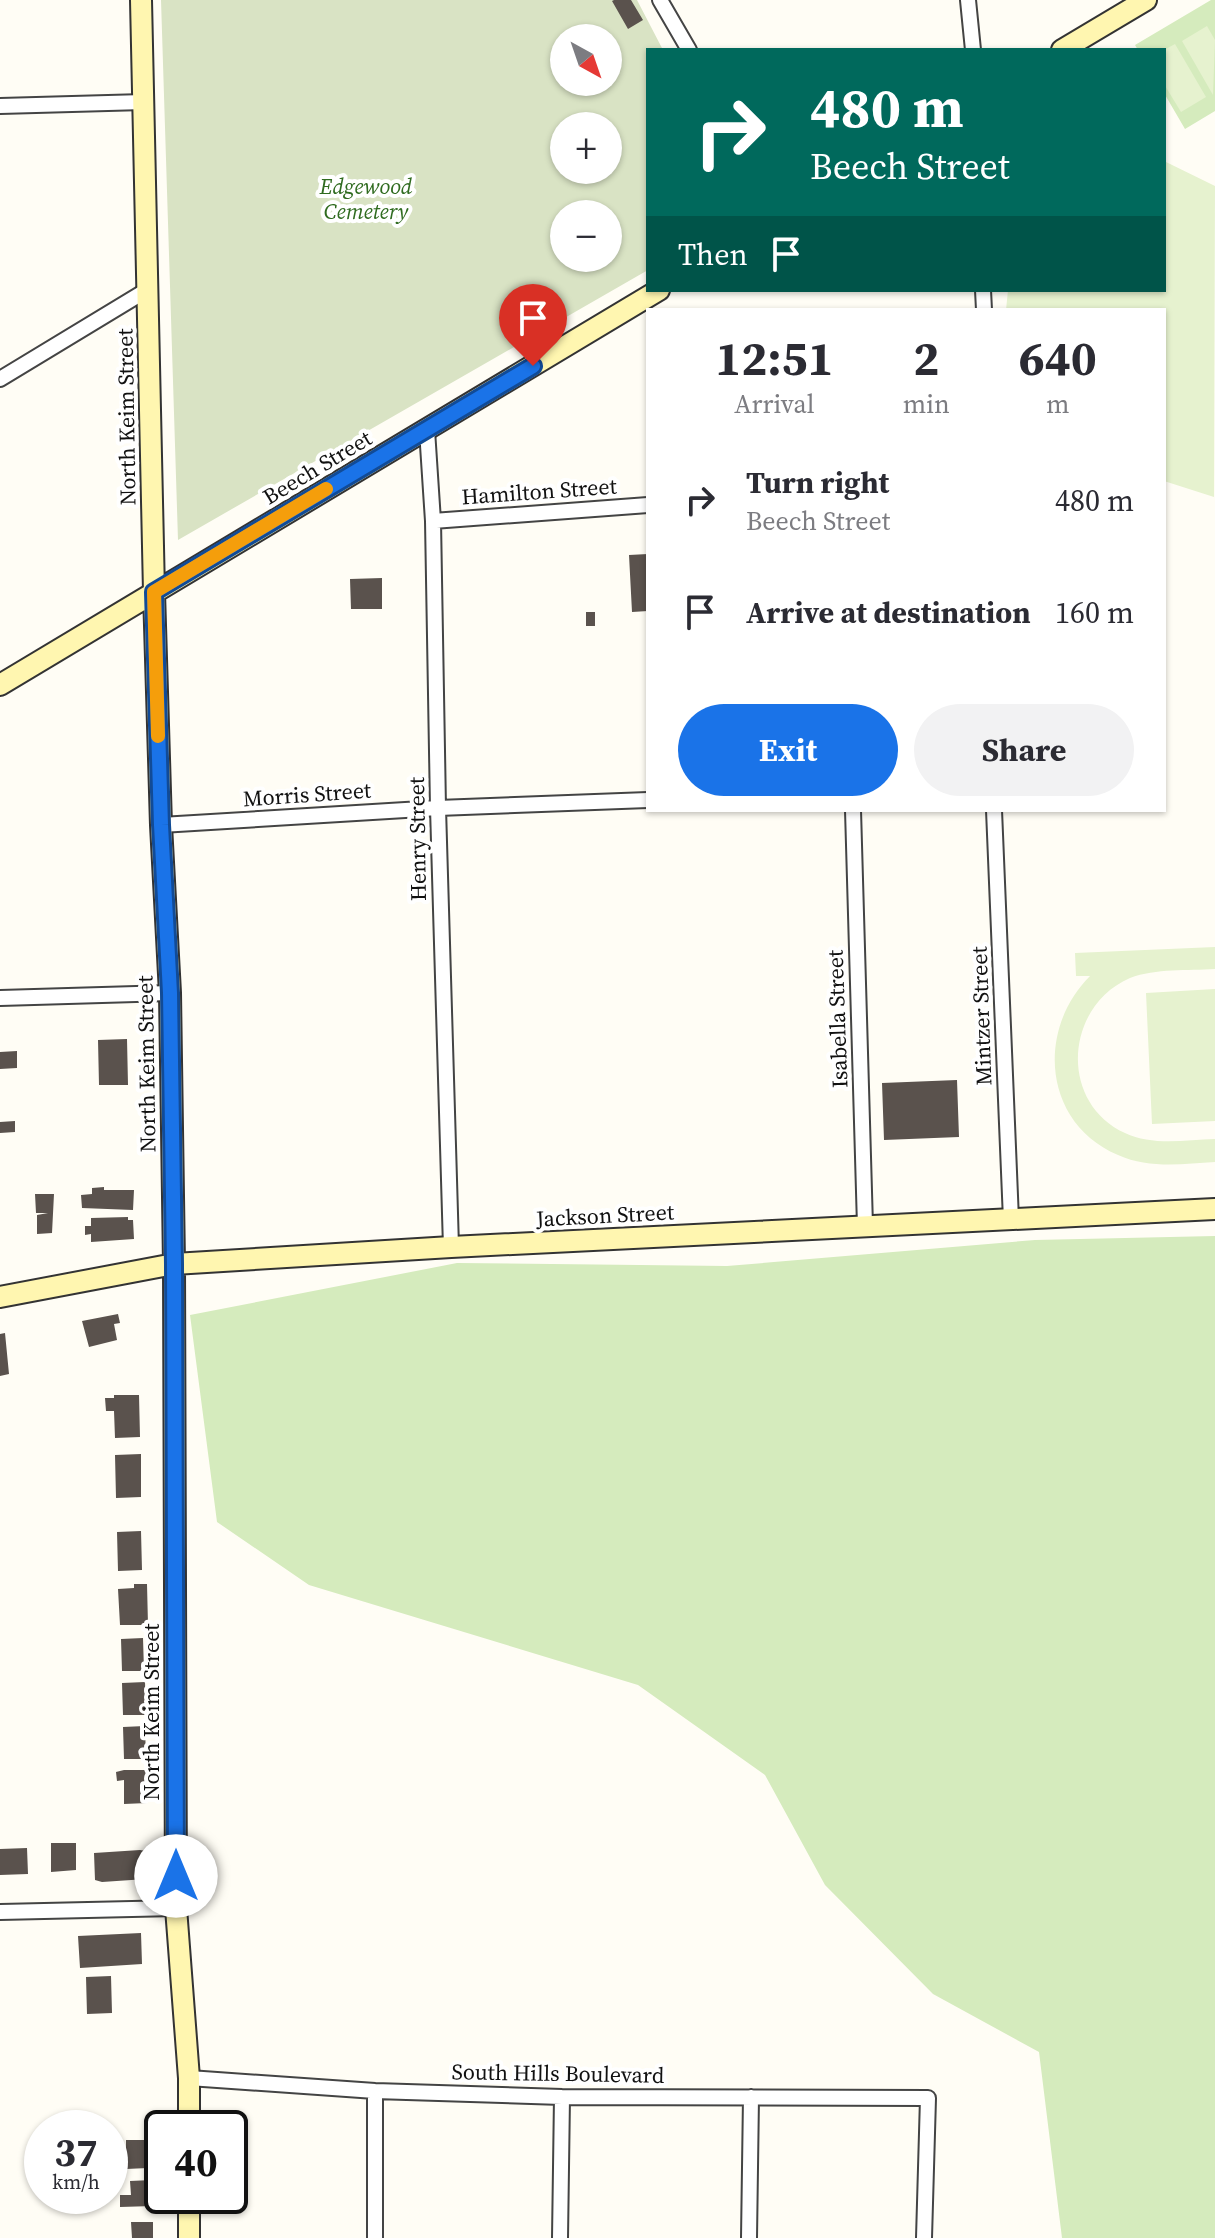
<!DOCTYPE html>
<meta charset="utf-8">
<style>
:root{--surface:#fff;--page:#f2f2f3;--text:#2b2b33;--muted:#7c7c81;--accent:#1a73e8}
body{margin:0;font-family:"Source Serif 4",serif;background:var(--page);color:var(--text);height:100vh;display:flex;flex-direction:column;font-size:30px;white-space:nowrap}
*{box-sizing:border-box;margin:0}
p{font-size:26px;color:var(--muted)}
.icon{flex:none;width:44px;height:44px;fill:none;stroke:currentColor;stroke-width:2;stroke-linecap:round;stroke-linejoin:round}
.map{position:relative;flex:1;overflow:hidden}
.sheet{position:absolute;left:646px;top:308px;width:520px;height:504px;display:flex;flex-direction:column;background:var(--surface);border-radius:0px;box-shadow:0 2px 6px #0004}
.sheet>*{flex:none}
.banner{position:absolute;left:646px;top:48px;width:520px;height:244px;border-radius:0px;box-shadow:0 2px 6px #0004;background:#00695c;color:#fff;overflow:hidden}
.needle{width:52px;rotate:140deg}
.fabs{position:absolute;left:550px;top:24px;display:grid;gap:16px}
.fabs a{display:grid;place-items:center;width:72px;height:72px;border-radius:50%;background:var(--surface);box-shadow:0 2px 6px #0004;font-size:40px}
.speed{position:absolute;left:24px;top:2110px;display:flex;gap:16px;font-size:40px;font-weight:700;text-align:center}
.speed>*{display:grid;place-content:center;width:104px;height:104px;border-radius:50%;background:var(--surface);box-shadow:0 2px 6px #0004;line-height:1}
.speed small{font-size:20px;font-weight:400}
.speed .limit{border:4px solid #111;border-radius:12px;background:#fff;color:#111}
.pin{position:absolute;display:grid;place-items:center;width:68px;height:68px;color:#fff;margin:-82px -34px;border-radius:50% 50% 50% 0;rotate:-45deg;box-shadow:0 0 8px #0007}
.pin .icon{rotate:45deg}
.me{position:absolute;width:88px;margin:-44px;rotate:0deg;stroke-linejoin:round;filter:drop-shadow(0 0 6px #0008)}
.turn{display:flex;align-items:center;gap:28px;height:168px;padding:0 32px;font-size:36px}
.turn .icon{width:104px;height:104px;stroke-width:2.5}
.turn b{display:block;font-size:56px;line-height:68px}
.then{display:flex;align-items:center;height:76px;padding:0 32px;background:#0003;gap:16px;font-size:30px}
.eta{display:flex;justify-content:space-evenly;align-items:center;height:136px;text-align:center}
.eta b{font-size:48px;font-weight:700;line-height:56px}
.primary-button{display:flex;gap:16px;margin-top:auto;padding:16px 32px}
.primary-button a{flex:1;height:92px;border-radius:48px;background:var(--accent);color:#fff;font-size:32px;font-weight:700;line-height:92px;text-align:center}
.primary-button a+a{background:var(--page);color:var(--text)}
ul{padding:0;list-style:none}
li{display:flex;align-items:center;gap:24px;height:112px;padding:0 32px}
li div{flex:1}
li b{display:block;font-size:30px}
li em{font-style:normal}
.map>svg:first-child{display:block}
.green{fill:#d5ebbd}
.cemetery{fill:#d9e3c4;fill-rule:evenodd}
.pitch{fill:#e6f2cf}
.building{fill:#5a524d}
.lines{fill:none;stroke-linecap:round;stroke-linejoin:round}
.street-casing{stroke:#444;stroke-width:18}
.secondary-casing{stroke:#333;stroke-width:24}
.street{stroke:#fff;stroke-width:14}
.secondary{stroke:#fff6b0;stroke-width:20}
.route-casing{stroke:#114b97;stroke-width:20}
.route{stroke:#1a73e8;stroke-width:14}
.slow{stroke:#f59e0b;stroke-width:14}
.labels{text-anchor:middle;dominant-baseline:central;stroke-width:8;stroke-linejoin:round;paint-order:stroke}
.park-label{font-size:22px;font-style:italic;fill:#2f6b1f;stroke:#fff}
.street-label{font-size:22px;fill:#111;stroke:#fff}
</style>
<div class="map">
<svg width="1215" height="2238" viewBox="0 0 1215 2238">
<rect width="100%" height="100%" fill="#fffdf5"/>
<path class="green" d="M1211 0H1215V111L1185 129 1164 93V50H1138L1135 45Z
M1215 1236V2238H1062L1039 2052 933 1994 825 1885 765 1775 638 1685 309 1585 217 1522 190 1315 457 1263 727 1266 1035 1240Z"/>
<path class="cemetery" d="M161 0H637L663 50H648V270L178 540ZM564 38H608V82H564ZM564 126H608V170H564ZM564 214H608V258H564Z"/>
<path class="pitch" d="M1207 26 1215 40 1213 95 1182 41Z
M1175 44 1206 97 1181 112 1164 84V50Z
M1164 161 1215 186 1214 497 1164 481V310H1006L1008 290H1164Z
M1215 947V969C1188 971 1156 968 1130 978 1065 1006 1058 1102 1125 1133 1152 1146 1185 1140 1215 1139V1162C1183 1164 1149 1169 1118 1155 1043 1123 1036 1030 1090 976H1076L1075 953Z
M1215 989V1121L1152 1124 1146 993Z"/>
<path class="building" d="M614 0H631L643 20 628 29 612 1Z
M648 554V611L632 612 629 555Z
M382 578V609H351L350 579Z
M586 612H595V626H586Z
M127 1039 128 1085H99L98 1040Z
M17 1051V1068L0 1069V1052Z
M957 1080 959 1137 884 1140 882 1083Z
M15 1121V1132L0 1133V1122Z
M104 1187V1190H134L133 1210 82 1208 81 1195 92 1194V1188Z
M35 1194H54L52 1233 37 1234V1215L48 1213H36Z
M128 1217V1220H133L134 1239 91 1242V1234L85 1235V1226H91V1218Z
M118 1314 120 1323 114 1324 117 1340 89 1347 82 1321Z
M5 1333 9 1374 0 1376V1334Z
M114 1395H139L140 1437 115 1438 114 1411H106L105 1398H114Z
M141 1454V1497L116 1498 115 1455Z
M141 1531 142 1570 118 1571 117 1532Z
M134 1584H147L148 1625H120L118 1589 134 1588Z
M143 1638 144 1671H122L121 1639Z
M145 1682 146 1715H123L122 1683Z
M145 1726 146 1759H124L123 1727Z
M124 1770H146L147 1803 124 1804V1780L117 1781 116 1772Z
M51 1843H76V1870L51 1872Z
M27 1848 28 1874 0 1875V1849Z
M140 1850 146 1851V1879L102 1882 95 1880 94 1853Z
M141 1933 142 1964 80 1968 78 1936Z
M111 1976 112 2013 87 2014 86 1977Z
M126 2140H148V2168L126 2169Z
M152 2180 153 2206 120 2207V2195H131L130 2181Z
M131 2222H153V2238H132Z"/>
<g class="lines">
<defs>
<path id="street" d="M660 0 689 50
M968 0 973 50
M0 106 144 102
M983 290 984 310
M0 379 147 290
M427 430 433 521 438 808 451 1247
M433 521 648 505
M853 810 865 1226
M994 810 1011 1220
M161 825 438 808 648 800
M0 998 170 993
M0 1912 176 1908
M189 2078 375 2091 562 2097 928 2098 924 2238
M375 2238V2091
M560 2238 562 2097
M749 2238 751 2097"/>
<path id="secondary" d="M141 0 154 592 161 825 170 993 174 1264 176 1908 189 2078V2128
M1062 50 1146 0
M0 685 659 290
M0 1297 174 1264 451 1247 1215 1209
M189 2196V2238"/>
</defs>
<use href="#street" class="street-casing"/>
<use href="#secondary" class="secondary-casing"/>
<use href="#street" class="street"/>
<use href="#secondary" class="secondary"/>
</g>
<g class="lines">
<defs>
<path id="route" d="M176 1876 174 1264 170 993 161 825 154 592 533 366"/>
</defs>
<use href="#route" class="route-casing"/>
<use href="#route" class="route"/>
<path class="slow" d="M158 736 154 592 326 489"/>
</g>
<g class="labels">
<g class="park-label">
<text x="366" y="186">Edgewood<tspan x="366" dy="25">Cemetery</tspan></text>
</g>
<g class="street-label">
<text transform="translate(126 417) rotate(-91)">North Keim Street</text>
<text transform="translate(317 467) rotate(-31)">Beech Street</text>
<text transform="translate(539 491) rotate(-4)">Hamilton Street</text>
<text transform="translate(307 794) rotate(-4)">Morris Street</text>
<text transform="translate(417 839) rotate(-91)">Henry Street</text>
<text transform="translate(981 1016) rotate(-92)">Mintzer Street</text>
<text transform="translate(837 1019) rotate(-92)">Isabella Street</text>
<text transform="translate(146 1064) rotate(-91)">North Keim Street</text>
<text transform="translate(605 1215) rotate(-3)">Jackson Street</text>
<text transform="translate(151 1712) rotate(-90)">North Keim Street</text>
<text transform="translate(558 2073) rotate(1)">South Hills Boulevard</text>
</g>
</g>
</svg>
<div class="fabs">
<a><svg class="needle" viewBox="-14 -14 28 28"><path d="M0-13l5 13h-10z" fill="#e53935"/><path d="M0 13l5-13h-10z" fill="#7c7c81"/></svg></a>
<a>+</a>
<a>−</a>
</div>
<div class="speed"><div>37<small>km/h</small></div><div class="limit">40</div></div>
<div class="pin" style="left:533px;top:366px;background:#d93025"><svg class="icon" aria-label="arrive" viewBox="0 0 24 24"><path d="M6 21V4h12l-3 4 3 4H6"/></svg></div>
<svg class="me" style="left:176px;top:1876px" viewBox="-20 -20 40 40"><circle r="19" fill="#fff"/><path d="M0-13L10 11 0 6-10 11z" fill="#1a73e8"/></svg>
<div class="banner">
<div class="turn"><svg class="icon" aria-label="right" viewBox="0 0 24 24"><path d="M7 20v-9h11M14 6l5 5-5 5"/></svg><div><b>480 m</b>Beech Street</div></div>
<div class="then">Then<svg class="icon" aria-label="arrive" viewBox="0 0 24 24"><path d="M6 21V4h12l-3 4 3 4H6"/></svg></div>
</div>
<section class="sheet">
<div class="eta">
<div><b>12:51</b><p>Arrival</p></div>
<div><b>2</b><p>min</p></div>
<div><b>640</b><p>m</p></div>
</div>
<ul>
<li><svg class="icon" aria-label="right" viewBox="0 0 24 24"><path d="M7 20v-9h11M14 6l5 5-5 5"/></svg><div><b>Turn right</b><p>Beech Street</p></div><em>480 m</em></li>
<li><svg class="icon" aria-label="arrive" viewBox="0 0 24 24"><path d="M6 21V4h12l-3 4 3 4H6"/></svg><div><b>Arrive at destination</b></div><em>160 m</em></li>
</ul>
<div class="primary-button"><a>Exit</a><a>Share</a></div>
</section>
</div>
